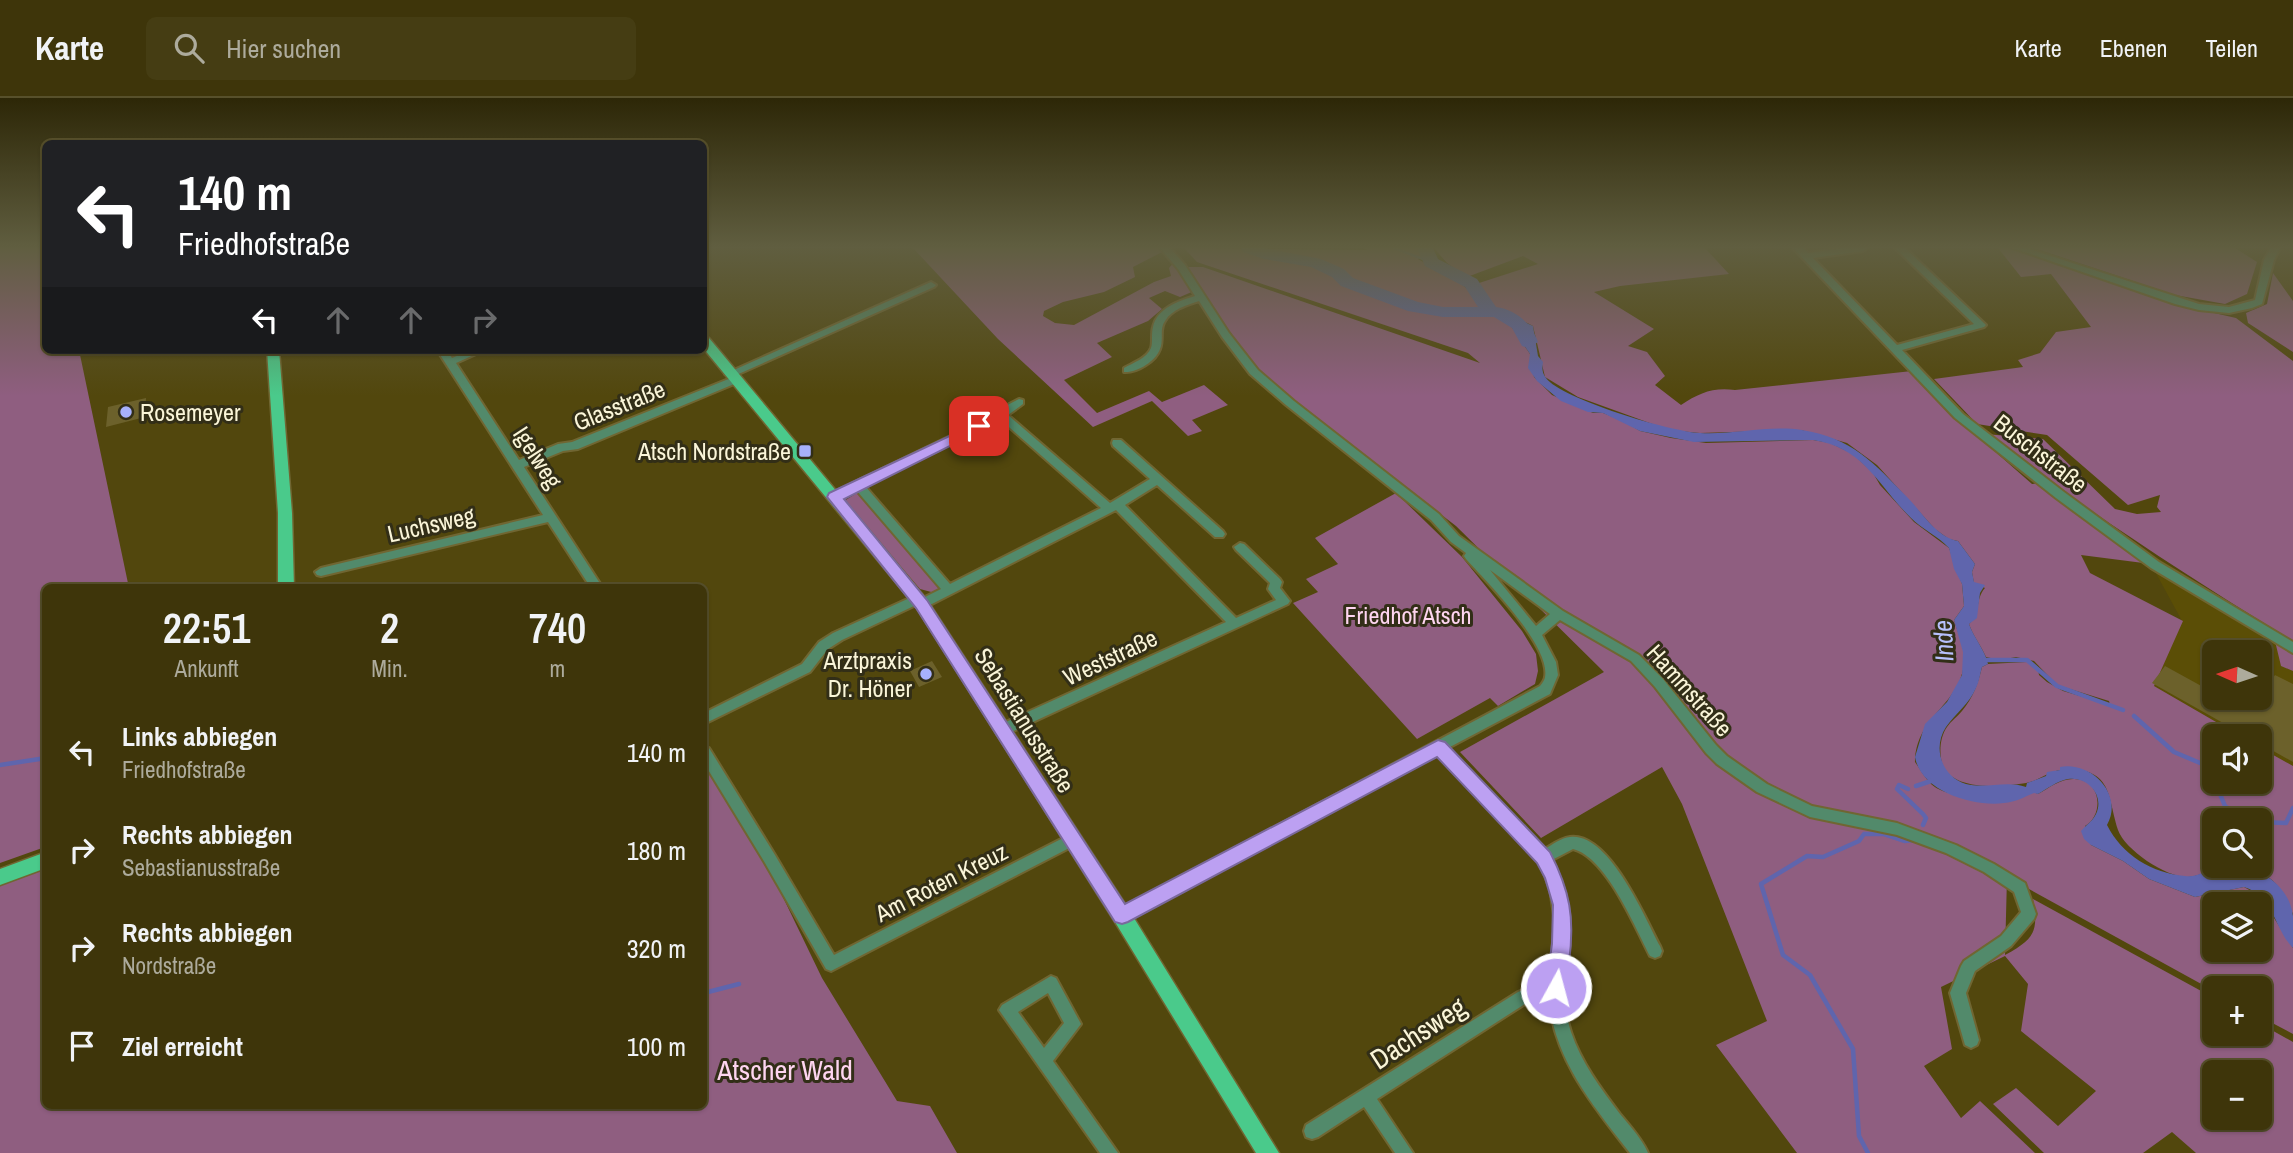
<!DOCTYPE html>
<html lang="de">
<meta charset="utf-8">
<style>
:root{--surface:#3e350a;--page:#453d13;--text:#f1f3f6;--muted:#adab9c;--line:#57502b}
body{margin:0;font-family:"Archivo Narrow",sans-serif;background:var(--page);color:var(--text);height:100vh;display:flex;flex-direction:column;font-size:26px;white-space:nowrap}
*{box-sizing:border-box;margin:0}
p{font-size:23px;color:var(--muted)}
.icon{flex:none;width:38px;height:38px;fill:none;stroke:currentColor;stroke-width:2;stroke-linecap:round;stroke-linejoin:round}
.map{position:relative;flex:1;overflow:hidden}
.details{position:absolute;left:42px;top:486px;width:665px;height:525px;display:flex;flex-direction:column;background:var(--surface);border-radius:10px;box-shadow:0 2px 5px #0004,0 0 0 2px var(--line)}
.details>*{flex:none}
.top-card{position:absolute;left:42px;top:42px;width:665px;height:214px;border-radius:10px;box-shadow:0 2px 5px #0004,0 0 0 2px var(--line);background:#202124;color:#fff;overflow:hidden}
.needle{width:46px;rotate:273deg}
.tools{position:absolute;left:2202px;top:542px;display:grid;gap:14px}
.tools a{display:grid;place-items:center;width:70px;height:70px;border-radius:10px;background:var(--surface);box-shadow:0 2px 5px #0004,0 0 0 2px var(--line);font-size:35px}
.pin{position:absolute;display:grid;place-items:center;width:60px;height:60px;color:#fff;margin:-30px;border-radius:14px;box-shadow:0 4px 10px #0006}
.me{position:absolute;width:77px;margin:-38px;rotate:7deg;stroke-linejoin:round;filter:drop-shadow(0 0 5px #0008)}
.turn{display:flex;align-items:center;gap:24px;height:147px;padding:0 21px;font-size:32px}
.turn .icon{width:91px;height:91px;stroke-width:2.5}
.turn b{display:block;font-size:49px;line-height:60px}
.lanes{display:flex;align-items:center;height:66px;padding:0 21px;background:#0003;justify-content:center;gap:35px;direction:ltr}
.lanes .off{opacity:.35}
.eta{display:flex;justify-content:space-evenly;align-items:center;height:119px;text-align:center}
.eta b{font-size:42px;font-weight:600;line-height:49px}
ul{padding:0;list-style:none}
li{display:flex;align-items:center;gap:21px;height:98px;padding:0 21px}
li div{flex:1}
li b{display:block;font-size:26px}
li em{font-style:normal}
header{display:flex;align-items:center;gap:42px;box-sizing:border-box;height:98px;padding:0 35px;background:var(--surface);border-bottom:2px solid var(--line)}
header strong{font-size:33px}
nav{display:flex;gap:38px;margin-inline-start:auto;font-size:24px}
.search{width:490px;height:63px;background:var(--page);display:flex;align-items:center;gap:18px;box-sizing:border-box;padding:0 24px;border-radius:10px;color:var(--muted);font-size:26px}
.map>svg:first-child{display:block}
.built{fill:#5b4e06;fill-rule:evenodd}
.green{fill:#8f5e80;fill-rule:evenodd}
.water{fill:#5f65ad}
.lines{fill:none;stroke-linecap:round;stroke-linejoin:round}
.stream-far1{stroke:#5f65ad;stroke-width:2.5}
.stream{stroke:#5f65ad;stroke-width:4.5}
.river{fill:#5f65ad;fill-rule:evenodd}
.building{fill:#6c612b}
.minor-casing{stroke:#706632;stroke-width:4}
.major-casing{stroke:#706632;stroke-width:3}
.minor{fill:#528a6b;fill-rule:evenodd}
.major{fill:#4aca8b;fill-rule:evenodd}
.route{fill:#bca0f2;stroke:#7a689d;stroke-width:2}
.poi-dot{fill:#a7b1fc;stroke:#322e17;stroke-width:2.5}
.labels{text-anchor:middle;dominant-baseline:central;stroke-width:6;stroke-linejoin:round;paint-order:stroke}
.street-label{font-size:24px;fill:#faf5d8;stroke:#322e17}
.poi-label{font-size:24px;fill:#faf5d8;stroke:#322e17;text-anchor:end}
.park-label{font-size:24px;fill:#fed5f0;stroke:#322e17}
.water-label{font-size:26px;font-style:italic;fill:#b7c0fc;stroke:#322e17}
.near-street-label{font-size:28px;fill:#faf5d8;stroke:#322e17}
.near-park-label{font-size:28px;fill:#fed5f0;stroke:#322e17}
</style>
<header>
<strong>Karte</strong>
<div class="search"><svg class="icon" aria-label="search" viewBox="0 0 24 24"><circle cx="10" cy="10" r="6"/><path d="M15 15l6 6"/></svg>Hier suchen</div>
<nav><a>Karte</a><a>Ebenen</a><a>Teilen</a></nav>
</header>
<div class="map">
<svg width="2293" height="1055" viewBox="0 0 2293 1055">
<rect width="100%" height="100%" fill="#52470d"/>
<path class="built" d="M2156 459 2280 535 2281 567 2293 573V668L2259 649V639H2242L2154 588 2182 523 2151 466ZM2214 555H2259V600H2214Z"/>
<path class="green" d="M0 150H45L46 252H79L129 490H46L45 749 0 765Z
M913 150H1159L1164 153 1133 169 1135 179 1104 194 1063 204 1044 213 1043 218 1055 225 1074 227 1154 184 1171 178 1169 170 1175 163 1194 193 1180 199 1165 193 1149 200 1162 211 1148 223 1097 245 1112 259 1064 282 1097 315 1149 293 1162 304 1204 287 1228 307 1192 322 1202 333 1188 338 1152 303 1093 329 998 241Z
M1184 150 1367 152 1365 150H1433L1418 161 1460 185 1509 225 1530 256 1534 279 1552 297 1593 315H1603L1623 323 1640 333 1671 340 1706 345 1813 342 1830 345 1853 356 1873 375 1880 387 1914 424 1949 450 1962 486 1964 508 1954 522C1958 536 1965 549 1964 564 1961 607 1916 617 1915 664 1920 671 1925 680 1931 686 1937 692 1948 695 1956 697 1988 707 2004 707 2034 694L2038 696C2049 690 2060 681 2073 681 2101 680 2105 716 2085 728L2091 747 2123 763 2149 781 2195 799 2244 789 2260 798 2293 850V936L2259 918V891L2214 893 2007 779 2005 857C2034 841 2039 834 2033 801L2214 900V936H2259V925L2293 944V1055H2196L2172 1034 2143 1055H2044L1993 1006 2016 990 2058 1028 2096 993 2021 933 2028 886 2005 858 1941 889 1952 951 1924 968 1961 1020 1980 1003 2035 1055H1797L1716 947 1767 923 1682 706 1662 669 1541 740 1460 654 1604 574 1456 428 1273 287 1247 259 1186 169H1203L1480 265 1468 255 1197 164ZM2214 807H2259V852H2214ZM2214 975H2259V1020H2214Z
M1434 150H1705L1729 176 1620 188 1594 194 1654 231 1628 248 1647 254 1665 278 1655 287 1681 307C1699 295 1713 289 1735 292L1912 273 1950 314 2032 386 2041 385 2151 466 2081 457 2090 475 2183 523 2154 588 2242 639H2214V684H2259V649L2293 668V816C2277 780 2271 775 2232 768H2259V723H2214V768H2219C2209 772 2200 778 2188 779 2167 780 2125 752 2118 732 2106 692 2113 672 2060 669L2061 672C2049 673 2038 683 2026 685 2003 689 1951 694 1942 665 1939 654 1940 639 1947 629 1951 623 1957 619 1962 613 1973 600 1978 586 1982 569L1988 566 2027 564 2038 571 2039 577 2047 584 2063 593 2110 607 2109 603 2057 587 2034 563 2016 559 2000 562 1986 559C1981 547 1973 538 1969 526 1981 515 1975 501 1985 490L1974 485 1972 474 1975 466 1958 443 1949 441 1935 431 1877 367 1847 345 1801 332 1700 335 1669 332 1578 299 1545 279 1533 228C1521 221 1498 217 1489 206 1484 199 1483 193 1476 186L1538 166 1523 158 1467 179 1447 165Z
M1998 150H2009L2179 207 2236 220 2293 263V573L2281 568 2275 543 2280 535C2178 472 2080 408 1985 336L2043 341 2115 411 2137 416 2161 414 2157 409 2160 397 2128 407 2047 337 1977 326 1934 281 2023 269 2018 262 2040 255 2056 234 2091 229 2051 176 2021 179Z
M2034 150H2235L2257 164 2247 196 2225 206 2175 197Z
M2273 175 2293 203V254L2248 225 2246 215 2267 206Z
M857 395 942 489 935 495 920 491 844 403Z
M1396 395 1462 459 1522 533 1536 556 1538 573 1535 586 1498 608 1490 600 1417 641 1293 505 1318 494 1306 481 1338 466 1315 440Z
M704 665 766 764 822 880 897 1003 930 1008 957 1055H0V786L45 769 46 1008H704Z"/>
<path class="water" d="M1514 219 1533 228 1538 258 1543 264C1542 270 1542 275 1546 280 1561 301 1672 334 1700 335 1733 337 1769 327 1802 332 1852 340 1874 365 1907 399 1922 414 1936 439 1958 443L1975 466 1972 474 1974 484 1985 487 1980 495 1977 520 1969 526C1974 540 1985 552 1988 566L1982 569C1980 576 1979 584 1976 590 1969 606 1956 615 1946 629 1932 650 1942 679 1966 686 1986 691 2007 682 2026 689L2027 685 2046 678 2047 674 2060 672V669C2092 663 2124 697 2107 727 2122 757 2152 775 2185 778 2198 780 2209 770 2221 768 2253 764 2289 784 2293 818 2293 828 2293 840 2293 850 2274 831 2274 798 2244 789L2195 799 2149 781 2123 763 2091 747 2084 741 2081 733C2086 727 2092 724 2096 716 2105 697 2087 678 2068 681 2057 683 2047 691 2038 696L2034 695C2024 699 2016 704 2004 705 1974 709 1921 694 1915 659L1925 626 1947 604 1962 577 1963 554 1954 522 1964 508 1962 486 1954 471 1949 450C1938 438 1922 431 1911 420 1877 387 1865 350 1813 342L1694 344 1640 333 1603 315 1588 314 1561 303 1537 283 1528 270 1530 256 1509 225Z"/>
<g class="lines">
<path class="stream-far1" d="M1394 150 1431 164"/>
<path class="stream" d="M1984 562H2027L2057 588 2123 612
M2134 618 2174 654 2205 667 2214 681
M0 667 46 660
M2215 684 2225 708 2245 723
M1916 688 1931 683
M1908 691 1899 687 1897 691 1923 716 1926 720 1923 727
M2259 724 2286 725 2293 710
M704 895 739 886
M1868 1055 1859 1038 1853 951 1810 877 1783 857 1761 786 1807 758 1823 759 1859 743 1864 736H1884L1905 743 1914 742"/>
<path class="river" d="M1241 150H1265L1321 161 1344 171 1353 180 1418 204 1443 209H1478L1465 189 1425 168 1417 150H1433L1438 161 1477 181 1496 209C1515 211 1532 226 1538 244L1529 250 1522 248 1512 230 1494 219H1443L1408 213 1341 188 1332 179 1311 169 1264 161 1243 154Z"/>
</g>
<path class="building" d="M146 300 145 319 106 329 108 309Z
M932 563 942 579 919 589 910 573Z
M2165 568 2205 590 2214 578V600H2259V584L2267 588 2275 577 2293 586V664L2259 645V639H2248L2152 585Z"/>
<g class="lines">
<defs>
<path id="minor" d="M1160 150H1170L1185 167 1229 235 1258 272 1294 303 1439 416 1459 438 1563 513 1639 557 1663 581 1716 647 1727 658 1767 686 1812 708 1897 725 1956 747 1994 766 2025 785 2036 816 2034 821 2011 848 1975 873 1966 895 1979 942 1977 947 1971 950 1965 947 1950 895 1961 868 1964 863 2001 838 2021 814 2014 794 1984 774 1946 755 1897 737 1810 719 1757 694 1717 666 1706 655 1655 589 1631 563 1560 522 1542 537 1556 564 1558 577 1550 596 1448 650 1545 751C1553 746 1561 740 1570 739 1609 734 1645 820 1660 848L1662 853 1660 858 1655 860 1650 858C1635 829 1606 759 1573 751L1552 762C1563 784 1571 808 1570 834 1570 870 1559 897 1571 934 1581 964 1601 991 1620 1016 1630 1028 1642 1041 1648 1055H1630C1594 1009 1552 959 1549 898H1542L1528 904 1377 1001 1413 1055H1395L1364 1009 1318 1039 1312 1041 1306 1039 1304 1033 1306 1027 1518 894 1541 884 1549 883 1555 824 1550 791 1539 763 1437 656 1127 823 1122 825 1117 823 1115 818 1117 813 1540 588C1542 586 1545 581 1545 579 1551 548 1486 483 1466 461L1464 458 1466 455 1451 444 1431 422 1286 307 1250 276 1222 239 1199 203C1187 207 1172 211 1165 223 1159 231 1164 241 1160 251 1156 263 1137 275 1124 274V270C1133 265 1147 260 1151 250 1153 244 1151 236 1153 229 1157 210 1179 203 1195 198L1178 171ZM1490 472 1550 516 1536 528Z
M1793 150H1803L1808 155 1845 150H1867L1863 153 1813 160 1897 247 1974 226 1895 150H1905L1986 227 1984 229 1902 252 1963 316 2064 394 2159 464 2293 544V555L2151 470 2056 400 1955 320Z
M2013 150H2026L2199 206 2229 209 2255 202 2264 162 2271 150H2280L2274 162 2262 206 2252 210 2229 215 2199 212 2175 206Z
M931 184 936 187 934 189 734 278 730 279 725 276Z
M437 252H447L452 260 471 252H485L456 265 519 362 558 346 572 344 731 280 735 279 740 282 739 284 578 351 563 353 524 369 603 490H591L548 424 321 478 317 477 315 474 321 470 543 417Z
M1019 301 1023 302V306L1008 317 1110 405 1150 381 1113 348 1112 345 1113 342H1121L1223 433 1225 436 1223 439H1215L1157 387 1125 407 1236 520 1276 502 1268 491 1270 485 1236 452 1234 449 1240 445 1244 446 1280 481 1282 484 1280 490 1290 503 1288 506 1007 636 1002 637 997 636 995 632 997 628 1226 524 1116 412 926 509 922 511 916 507 842 542 828 551 810 574 704 626V615L802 566 819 544 833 535 914 498 918 496 923 500 941 491 857 393 834 403 828 399 830 396 992 318 996 313ZM1001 322 1101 410 950 486 865 388Z
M704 648 709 650 775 757 834 857 1067 738 1072 736 1077 738 1079 742 1077 746 831 873 826 871 765 765 704 665Z
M1051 878 1056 880 1081 926 1053 963 1118 1055H1100L999 912 1002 907ZM1048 895 1064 925 1044 950 1018 914Z"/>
<path id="major" d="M704 239 709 240 927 502 1129 812 1279 1055H1256L1115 824 917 510 704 251Z
M267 252H279L292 415 294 490H278V415Z
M46 754V770L0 787V771Z"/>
</defs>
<use href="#minor" class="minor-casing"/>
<use href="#major" class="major-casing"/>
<use href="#minor" class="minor"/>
<use href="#major" class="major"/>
</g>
<linearGradient id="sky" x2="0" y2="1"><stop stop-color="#2d2707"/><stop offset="0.5" stop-color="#605e40"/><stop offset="1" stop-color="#605e40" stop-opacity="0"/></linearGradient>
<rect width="2293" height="298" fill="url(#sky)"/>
<path class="route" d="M979 324 984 325V331L844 401 927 502 1125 806 1438 642 1445 644 1550 754C1570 793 1575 820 1569 864 1568 875 1567 886 1563 896L1556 899 1549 896 1546 890 1552 846 1553 807 1545 780 1537 765 1437 659 1128 824 1122 826 1115 824 916 510 827 399 829 395Z"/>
<g class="poi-dot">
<circle cx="126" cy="314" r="7"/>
<rect x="798" y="346" width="14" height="14" rx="3.5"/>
<circle cx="926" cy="576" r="7"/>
</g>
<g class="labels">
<g class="street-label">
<text transform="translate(619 307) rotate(-22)">Glasstraße</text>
<text transform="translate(2041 355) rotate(38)">Buschstraße</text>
<text transform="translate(538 359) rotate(57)">Igelweg</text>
<text transform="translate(431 426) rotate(-13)">Luchsweg</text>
<text transform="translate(1110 559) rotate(-25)">Weststraße</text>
<text transform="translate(1690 592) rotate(48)">Hammstraße</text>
<text transform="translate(1025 622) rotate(58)">Sebastianusstraße</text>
<text transform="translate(941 784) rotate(-27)">Am Roten Kreuz</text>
</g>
<g class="poi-label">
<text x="140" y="314" text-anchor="start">Rosemeyer</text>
<text x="791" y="353">Atsch Nordstraße</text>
<text x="912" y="562">Arztpraxis<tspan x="912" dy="28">Dr. Höner</tspan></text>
</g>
<g class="park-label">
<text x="1408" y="517">Friedhof Atsch</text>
</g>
<g class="water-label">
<text transform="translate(1943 543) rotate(-93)">Inde</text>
</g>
<g class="near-street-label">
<text transform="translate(1418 935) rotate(-33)">Dachsweg</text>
</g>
<g class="near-park-label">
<text x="785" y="972">Atscher Wald</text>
</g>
</g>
</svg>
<div class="tools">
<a><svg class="needle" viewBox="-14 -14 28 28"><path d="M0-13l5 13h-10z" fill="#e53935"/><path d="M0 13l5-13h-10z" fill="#adab9c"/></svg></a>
<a><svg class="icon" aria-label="sound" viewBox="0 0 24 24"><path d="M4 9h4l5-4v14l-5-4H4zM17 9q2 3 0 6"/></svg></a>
<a><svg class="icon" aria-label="search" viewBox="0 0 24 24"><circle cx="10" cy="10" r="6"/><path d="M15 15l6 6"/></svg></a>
<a><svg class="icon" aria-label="layers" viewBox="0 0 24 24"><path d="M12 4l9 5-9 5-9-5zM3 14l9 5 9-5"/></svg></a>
<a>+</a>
<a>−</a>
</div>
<div class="pin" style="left:979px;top:328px;background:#d93025"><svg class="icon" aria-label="arrive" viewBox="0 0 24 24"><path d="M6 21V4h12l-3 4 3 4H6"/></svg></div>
<svg class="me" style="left:1556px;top:890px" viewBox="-20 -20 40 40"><circle r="17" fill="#bca0f2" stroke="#fff" stroke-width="3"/><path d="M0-11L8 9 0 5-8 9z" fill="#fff"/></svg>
<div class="top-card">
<div class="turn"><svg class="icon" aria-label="left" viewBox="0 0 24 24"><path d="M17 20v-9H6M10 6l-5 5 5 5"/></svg><div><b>140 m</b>Friedhofstraße</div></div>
<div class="lanes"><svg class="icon" aria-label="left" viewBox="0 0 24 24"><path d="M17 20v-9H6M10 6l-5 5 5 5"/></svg><svg class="icon off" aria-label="ahead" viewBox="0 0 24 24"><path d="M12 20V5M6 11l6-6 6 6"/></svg><svg class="icon off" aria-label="ahead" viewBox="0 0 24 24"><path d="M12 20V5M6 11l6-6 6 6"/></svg><svg class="icon off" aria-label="right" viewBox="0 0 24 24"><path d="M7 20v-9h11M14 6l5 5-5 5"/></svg></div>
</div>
<section class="details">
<div class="eta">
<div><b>22:51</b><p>Ankunft</p></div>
<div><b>2</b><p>Min.</p></div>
<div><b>740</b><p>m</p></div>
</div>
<ul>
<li><svg class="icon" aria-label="left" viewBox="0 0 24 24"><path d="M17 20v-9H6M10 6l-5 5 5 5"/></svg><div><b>Links abbiegen</b><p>Friedhofstraße</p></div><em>140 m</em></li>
<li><svg class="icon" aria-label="right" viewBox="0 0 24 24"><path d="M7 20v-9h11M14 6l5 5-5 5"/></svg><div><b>Rechts abbiegen</b><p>Sebastianusstraße</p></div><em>180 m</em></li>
<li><svg class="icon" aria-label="right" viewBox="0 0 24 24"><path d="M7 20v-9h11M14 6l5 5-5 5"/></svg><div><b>Rechts abbiegen</b><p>Nordstraße</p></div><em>320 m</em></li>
<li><svg class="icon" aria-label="arrive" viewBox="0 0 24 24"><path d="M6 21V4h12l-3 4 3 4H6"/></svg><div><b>Ziel erreicht</b></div><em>100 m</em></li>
</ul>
</section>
</div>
